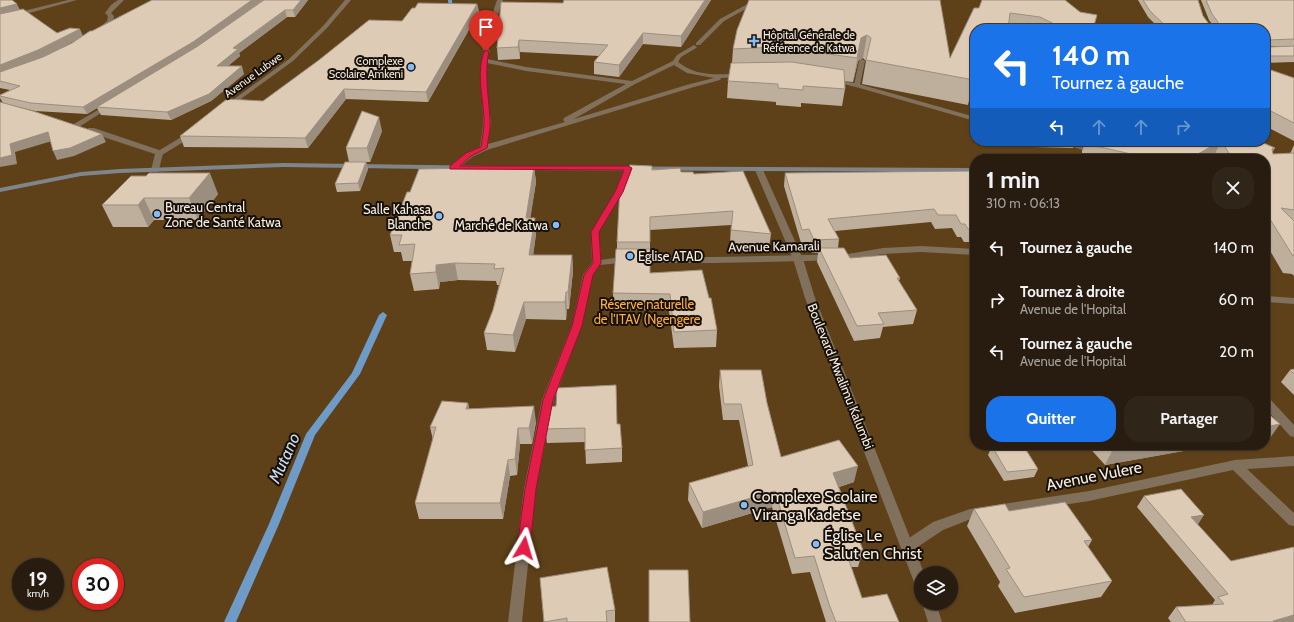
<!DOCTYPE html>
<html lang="fr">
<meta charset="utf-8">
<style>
:root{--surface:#271c0f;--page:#2f2518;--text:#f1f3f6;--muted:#a4a19e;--line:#433a2f;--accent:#1a73e8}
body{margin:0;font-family:Cabin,sans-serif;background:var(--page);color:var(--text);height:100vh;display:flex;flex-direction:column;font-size:15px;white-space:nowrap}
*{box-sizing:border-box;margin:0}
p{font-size:13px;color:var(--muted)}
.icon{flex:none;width:22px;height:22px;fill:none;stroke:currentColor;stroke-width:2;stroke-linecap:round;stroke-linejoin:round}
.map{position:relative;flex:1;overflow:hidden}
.side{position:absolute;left:970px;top:154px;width:300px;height:296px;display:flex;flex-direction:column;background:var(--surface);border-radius:16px;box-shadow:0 1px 3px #0004,0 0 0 1px var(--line)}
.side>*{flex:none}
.top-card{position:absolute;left:970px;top:24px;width:300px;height:122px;border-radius:16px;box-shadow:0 1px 3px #0004,0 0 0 1px var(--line);background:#1a73e8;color:#fff;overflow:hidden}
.fabs{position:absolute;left:914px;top:566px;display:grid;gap:8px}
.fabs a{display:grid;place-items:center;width:44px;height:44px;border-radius:50%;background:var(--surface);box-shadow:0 1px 3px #0004,0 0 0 1px var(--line);font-size:20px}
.speed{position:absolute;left:12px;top:558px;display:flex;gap:8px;font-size:20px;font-weight:700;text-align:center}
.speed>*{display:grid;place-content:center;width:52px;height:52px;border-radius:50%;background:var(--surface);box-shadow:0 1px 3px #0004,0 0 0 1px var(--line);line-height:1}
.speed small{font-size:10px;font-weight:400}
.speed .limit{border:6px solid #d22;background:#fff;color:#111}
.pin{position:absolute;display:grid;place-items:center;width:34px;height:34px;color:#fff;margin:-41px -17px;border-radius:50% 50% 50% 0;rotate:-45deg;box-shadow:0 0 4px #0007}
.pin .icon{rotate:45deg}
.me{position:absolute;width:44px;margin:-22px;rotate:7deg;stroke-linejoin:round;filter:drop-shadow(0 0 3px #0008)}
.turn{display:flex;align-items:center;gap:14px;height:84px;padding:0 16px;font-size:18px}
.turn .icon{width:52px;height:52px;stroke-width:2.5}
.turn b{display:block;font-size:28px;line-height:34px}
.lanes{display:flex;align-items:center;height:38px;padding:0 16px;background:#0003;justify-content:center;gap:20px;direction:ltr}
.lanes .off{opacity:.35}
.round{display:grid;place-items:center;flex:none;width:42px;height:42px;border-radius:16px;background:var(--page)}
.overview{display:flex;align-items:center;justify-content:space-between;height:68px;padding:0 16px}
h1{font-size:24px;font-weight:700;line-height:30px}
.primary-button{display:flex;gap:8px;margin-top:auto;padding:8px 16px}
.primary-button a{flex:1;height:46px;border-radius:16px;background:var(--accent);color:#fff;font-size:16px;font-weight:700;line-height:46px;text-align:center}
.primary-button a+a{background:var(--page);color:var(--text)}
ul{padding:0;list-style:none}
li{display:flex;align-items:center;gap:12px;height:52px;padding:0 16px}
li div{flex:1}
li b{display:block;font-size:15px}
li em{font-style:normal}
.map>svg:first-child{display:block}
.green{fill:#5e4118;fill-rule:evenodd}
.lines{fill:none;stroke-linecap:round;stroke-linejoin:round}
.stream{fill:#6e9bc7;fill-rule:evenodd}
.service{fill:#80705c;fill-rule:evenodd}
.minor{fill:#80705c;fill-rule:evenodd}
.tertiary{fill:#80705c;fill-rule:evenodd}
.secondary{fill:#7e868c;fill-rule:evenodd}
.wall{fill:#beaf9c;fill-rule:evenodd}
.shaded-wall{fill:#9b8e7f}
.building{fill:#ddcbb5;stroke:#9b8e7f}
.route{fill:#e11d48;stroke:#92132f}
.poi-dot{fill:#82bcfa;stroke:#171009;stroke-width:1.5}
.labels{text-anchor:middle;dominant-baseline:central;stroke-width:4;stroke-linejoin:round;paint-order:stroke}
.far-poi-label{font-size:11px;fill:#f6ede2;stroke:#171009;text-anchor:start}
.far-street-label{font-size:11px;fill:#f6ede2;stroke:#171009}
.poi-label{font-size:13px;fill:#f6ede2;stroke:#171009;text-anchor:start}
.street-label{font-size:13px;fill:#f6ede2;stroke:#171009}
.park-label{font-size:13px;fill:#fdae37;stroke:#171009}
.near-street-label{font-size:16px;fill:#f6ede2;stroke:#171009}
.near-poi-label{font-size:16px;fill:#f6ede2;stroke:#171009;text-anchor:start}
.near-water-label{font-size:17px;font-style:italic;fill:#cbdcee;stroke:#171009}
</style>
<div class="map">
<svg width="1294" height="622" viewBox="0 0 1294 622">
<rect width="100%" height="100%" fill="#342614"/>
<path class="green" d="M0 0H1294V622H0ZM975 29H1265V141H975ZM975 159H1265V445H975ZM21 567H55V601H21ZM81 567H115V601H81ZM921 573H951V603H921Z"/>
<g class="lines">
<path class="stream" d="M448 0H452L453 15 451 16 449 15Z
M383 312 387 315 360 374 315 435 279 524 236 622H224L269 524 306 434 352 373 379 315Z"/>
<path class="service" d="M862 59 865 61 860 85 857 87 854 85 859 61Z
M1265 296 1294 298V304L1265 302Z"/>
<path class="minor" d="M68 0H77L0 21V17Z
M118 0H124L111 13 114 16 113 22 101 32H97V30L107 21 108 16 105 13 111 5Z
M345 0H351L327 28 293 61 227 109H223V107L289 59 323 26Z
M497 0H503L498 14 478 31 490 51 487 59 526 67 632 81 673 61 677 55 694 45 697 47 696 48 681 57 678 62C696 77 720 75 742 73L745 75 742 77 721 78 720 80 694 87 487 150 472 157 456 170H450V166L466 153 480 147C481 139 483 130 483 122 484 98 476 75 484 51L472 31 493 12ZM487 63 526 71 626 84 564 118 563 120 565 122 488 144 491 122 486 86ZM674 65 687 73 714 78 690 84 574 119 635 84Z
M755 0H762L724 21 700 45H696V43L720 19Z
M831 78 859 84 975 117V121L856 87 829 81V79Z
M191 131H197L198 133 162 155H156L155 153Z
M1054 141C1071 141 1104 147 1116 159H1106L1092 153Z
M625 166H631L632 168 623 192 599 232 601 260 620 257H715L848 254 883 248 921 246 975 249V255L921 252 883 254 848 260 715 263H620L600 265 593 275 582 325 554 400 536 489 522 622H508L524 489 542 400 572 325 583 275 592 263 591 232 615 192Z
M1265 397 1269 398 1294 425V437L1290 436 1265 408Z
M1294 456V466L1247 469 1294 513V526L1289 525 1233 470 1089 501 971 519 943 530 913 550 908 552 903 550 901 546 903 542 933 522 970 509 1089 491 1235 460Z"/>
<path class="tertiary" d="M110 103 112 104V106L79 127H73L72 125Z
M88 128H94L162 151 163 153 159 170 155 172 151 170 155 154 88 132Z
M756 168H762L763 170 803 259 815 298 924 573H921V588L916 586 914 582 805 298 793 259 755 170Z
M922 603H936L942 622H928Z"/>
<path class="secondary" d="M283 163 499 166 503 168 499 170 283 167 120 173 81 176 0 192V188L81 172 120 169Z
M518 166 975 168V172L521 170H518Z"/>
</g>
<path class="wall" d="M0 0 20 10 57 33 83 36 92 31 264 0H308L295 17H287L239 53 240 56 228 66 244 74 211 101 171 120 101 115 97 108 87 114 35 111 3 103 0 98V95L10 90 0 88ZM78 39 72 43 51 53Z
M564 0H711L681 47 643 44 619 77 594 74V62L599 56 520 52V59L498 60 497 48 563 3Z
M749 0 950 58 979 8 982 0 1093 29H975V91H971L968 105 862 84 866 61 863 58 858 61 853 82 844 81 845 89 842 106 801 103V107L776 105V102L727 98 728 81 732 63 733 49Z
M1138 0H1198L1203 16 1209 24H1212L1209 20 1201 0H1294V46H1268V47L1294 46V62L1265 63V29H1160L1148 17Z
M477 4 479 12 428 102 346 99 308 148 184 147 180 136 263 101 402 21Z
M1265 68 1294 78V141L1265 126Z
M382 131 370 162H366L368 169 360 191 337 192 335 184 349 162 346 148Z
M1035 141H1259L1273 153V154H1290L1294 145V276L1292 274 1283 273 1265 242V159H1216L1214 156 1208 159H1084L1082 158V151L1085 144 1075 142 1073 148 1034 147V144Z
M534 167 536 182 530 218 536 234 533 255H572L573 271 569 309H567L566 320 526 319 515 352 487 350 484 333 493 310 499 285H497L496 281 458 280 440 282 439 289 414 291 410 274 412 261H403L401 252H394L390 235 410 192Z
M652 169 694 174 771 234 769 247 730 243 731 225 650 230V273L717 330 716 347 674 348 669 311 613 309V293L617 249V242Z
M975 171V242H964L961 237H957L952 228 935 229 931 222 835 231 839 239 838 248 850 258 900 278 899 281 917 310 913 324 883 327 880 338 854 341 817 262 818 253H812L807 242 801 243 784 186 785 173Z
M131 176 218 194 198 220H154L148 227H113L102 205Z
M1294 369V395L1281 382 1290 370Z
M720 370 767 403 781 457 854 482 839 487 863 550 858 567H851L862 598 899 622H826L810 572 792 574 772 507 702 528 688 500 689 483 748 466 739 420H723L719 386Z
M468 403 469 409 536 422 532 444H520L517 475 510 476 503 519H419L415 503 433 440 430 427Z
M617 424 622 448V462L586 464 585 442 547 443 545 429Z
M1087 445H1217L1105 465Z
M1220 445H1238L1228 447H1223Z
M992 446 1038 469 1034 477 1004 481 988 455Z
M1144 496 1197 524 1231 561 1294 622H1171L1168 618 1176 607 1212 605 1215 600 1137 507Z
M974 509 1009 511 1092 540 1088 547 1112 581 1101 597 1015 613 998 586 1000 582 967 526Z
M540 578 615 610V622H544Z"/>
<path class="shaded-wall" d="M252 0H263L195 49 97 107V108L87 114 83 107Z
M301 0H308L295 17 293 10Z
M705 0H711L681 47V36Z
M17 4 20 10 0 15V8Z
M477 4 479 12 428 102 426 92Z
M285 10 287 17 239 53 240 56 219 73 217 66 233 48Z
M80 29 83 36 42 58 0 73V65Z
M643 33V44L619 77V65Z
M867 35 863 58 858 61 853 82 861 38Z
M519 40 520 52V59L518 47Z
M242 66 244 74 211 101 171 120 167 112Z
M974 67H975V91H971L974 80Z
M344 89 346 99 308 148 305 138Z
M379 117 382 131 370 162 367 148Z
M48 132 52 141 15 152 17 164 0 167V158L10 144Z
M102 134 106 142 74 156 57 160 53 151Z
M1221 141 1214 156 1208 159H1189Z
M1275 148 1267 162 1272 149Z
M366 162 368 169 360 191 358 183Z
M534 167 536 182 528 234 526 218Z
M210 173 218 194 198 220 189 198Z
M144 198 154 220 148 227 138 205Z
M535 218 536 234 531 272 529 255Z
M572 255 573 271 569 309 568 292Z
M455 263 458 280 440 282 439 289 436 272V265Z
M566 292 567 309 566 320 565 302Z
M524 302 526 319 515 352 513 335Z
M468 403 471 419 466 409Z
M534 406 536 422 532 444 529 428Z
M1280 424 1270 438 1265 439V427Z
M518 428 520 444 517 475 515 459Z
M1148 445H1217L1105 465 1112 451Z
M1229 445H1238L1228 447Z
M508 460 510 476 503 519 500 503Z
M858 466 854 482 830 490 833 473Z
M775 491 772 507 702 528 703 512Z
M1204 515 1197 526 1191 517Z
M1294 615V622H1272L1273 621Z"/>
<path class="building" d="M0 0H12L17 4 0 8Z
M152 0H252L193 42 83 107 31 103 0 96V95L20 86 0 81V72L43 57 72 43 90 31H92Z
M264 0H301L293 10H285L233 48 238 49 217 66H242L209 94 167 112 97 107 198 46Z
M564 0H705L681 36 643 33 619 65 594 62 608 45 519 40 518 47 497 48 501 2 563 3Z
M749 0H940L950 58 974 8H979L982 0H1065L1080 12 1097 15 1093 29H1064L1040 17 1010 13 1008 29H975L974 80 866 60 871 38 867 35 861 38 857 58 778 47 733 49 737 30Z
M1143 0H1198L1203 16 1209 24H1217L1218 22 1212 14 1206 0H1294V39L1268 40 1267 42 1268 47 1294 46V56H1265V29H1169L1150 11Z
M418 3 477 4 426 92 344 89 305 138 180 136 227 99 263 101 319 60 369 20 402 21 412 8H415Z
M23 9 57 33 70 28 80 29 38 50 0 65V14Z
M792 62 844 70 845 89 803 86V90L778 88V84L728 81 731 63Z
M1265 68 1294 78V123L1265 108Z
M0 102 33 111 102 134 70 148 53 151 48 132 10 144 12 155 0 158Z
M362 111 379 117 367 148H346Z
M1087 141H1099L1111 146 1123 145V143L1120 141H1221L1189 159H1153L1087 144Z
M1221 141H1259L1275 148 1272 149 1273 154 1294 153V210L1281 208 1294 221V256H1293L1265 211V159H1233Z
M345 162H366L358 183 335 184Z
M630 165 652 166V170L680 168 681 172H693L694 174 743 171 771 234 731 230 733 211 650 217V242H617L620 186Z
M534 167 526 218H535L529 255H572L568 292H566L565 302H524L513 335 484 333 493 310 504 268 494 269 495 264 455 263 436 265V272L410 274 415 244 399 245 402 235H390L407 192H410L419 169Z
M975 171V229H968L965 224H961L956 215H938L934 209 828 219 839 239 814 240 809 229 802 230 785 173Z
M149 173H210L189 198H144L138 205H102L131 176H146Z
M819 248H844L850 258 886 255 900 278H897L917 310 878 313 884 324 857 326Z
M616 249H650V273L702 270 709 298H711L717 330 674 332 670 294 613 293Z
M1294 369V374L1290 370Z
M720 370H761L767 403 781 457 839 440 858 466 833 473 863 550 846 552 862 598 887 594 899 622H836L829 604 814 556 795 558 775 491 703 512 689 483 753 465 741 404H724Z
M616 385 617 424H620L622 448 585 450V428L545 429 550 407 556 406 557 388Z
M442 401 468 403 466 409 534 406 529 428H518L515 459 508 460 500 503H415L436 427H430Z
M1265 411 1280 424 1265 427Z
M1000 445H1023L1038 469 1007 472 992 446Z
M1107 445H1148L1112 451Z
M1181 489 1204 515 1191 517 1231 561 1294 547V615L1273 621 1274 622H1186L1176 607 1224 604 1218 597 1228 594 1144 496Z
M1065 502 1092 540 1084 541 1112 581 1024 597 1006 569 1010 568 974 509 1005 504 1009 511Z
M607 567 615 610 606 611 607 622H567V618L544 622 540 578Z
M649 570H688L690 622H649Z"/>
<path class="route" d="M485 50 489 51C484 74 489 97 490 120 491 129 488 139 487 148L471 156 460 166H628L632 168 623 192 599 232 601 263 593 275 582 326 553 400 536 489 530 548 528 552 524 553 519 552 517 548 525 489 543 400 572 326 584 275 593 263 591 232 615 192 624 170 450 169V166L466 153 481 147C482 139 484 130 484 122 484 99 475 73 485 50Z"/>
<g class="poi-dot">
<path d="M752 35h4v4h4v4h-4v4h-4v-4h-4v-4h4z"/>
<circle cx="411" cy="67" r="4"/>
<circle cx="157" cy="214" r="4"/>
<circle cx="439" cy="216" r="4"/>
<circle cx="556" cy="225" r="4"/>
<circle cx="630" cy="256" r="4"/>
<circle cx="744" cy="505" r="4"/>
<circle cx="816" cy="544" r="4"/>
</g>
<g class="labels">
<g class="far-poi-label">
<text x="763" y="35">Hôpital Générale de<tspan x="763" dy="13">Référence de Katwa</tspan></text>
<text x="403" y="61" text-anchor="end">Complexe<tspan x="403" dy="13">Scolaire Amkeni</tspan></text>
</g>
<g class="far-street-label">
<text transform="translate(253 75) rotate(-36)">Avenue Lubwe</text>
</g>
<g class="poi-label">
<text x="165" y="207">Bureau Central<tspan x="165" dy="15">Zone de Santé Katwa</tspan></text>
<text x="431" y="209" text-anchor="end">Salle Kahasa<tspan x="431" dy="15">Blanche</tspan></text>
<text x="548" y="225" text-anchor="end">Marché de Katwa</text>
<text x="638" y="256">Eglise ATAD</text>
</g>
<g class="street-label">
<text transform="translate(774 246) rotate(-1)">Avenue Kamarali</text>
<text transform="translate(841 376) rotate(68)">Boulevard Mwalimu Kalumbi</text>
</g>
<g class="park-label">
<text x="647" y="304">Réserve naturelle<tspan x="647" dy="15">de l'ITAV (Ngengere</tspan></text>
</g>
<g class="near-street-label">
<text transform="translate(1094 476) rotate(-11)">Avenue Vulere</text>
</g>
<g class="near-poi-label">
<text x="752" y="496">Complexe Scolaire<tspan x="752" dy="18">Viranga Kadetse</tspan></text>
<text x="824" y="535">Église Le<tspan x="824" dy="18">Salut en Christ</tspan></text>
</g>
<g class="near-water-label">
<text transform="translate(284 458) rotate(-66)">Mutano</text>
</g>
</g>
</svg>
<div class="fabs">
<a><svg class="icon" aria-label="layers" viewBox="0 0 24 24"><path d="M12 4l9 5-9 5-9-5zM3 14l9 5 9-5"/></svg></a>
</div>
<div class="speed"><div>19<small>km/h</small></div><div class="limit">30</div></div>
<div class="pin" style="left:486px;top:51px;background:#d93025"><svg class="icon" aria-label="arrive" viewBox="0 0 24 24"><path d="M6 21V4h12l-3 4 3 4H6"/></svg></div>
<svg class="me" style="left:524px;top:548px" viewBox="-20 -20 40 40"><path d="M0-17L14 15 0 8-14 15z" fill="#e11d48" stroke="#fff" stroke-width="4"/></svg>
<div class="top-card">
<div class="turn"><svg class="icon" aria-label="left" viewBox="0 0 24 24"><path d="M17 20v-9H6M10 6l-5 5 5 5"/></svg><div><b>140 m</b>Tournez à gauche</div></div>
<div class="lanes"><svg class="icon" aria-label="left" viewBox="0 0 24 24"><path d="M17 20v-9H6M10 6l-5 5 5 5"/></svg><svg class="icon off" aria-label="ahead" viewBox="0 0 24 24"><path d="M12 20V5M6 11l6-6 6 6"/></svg><svg class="icon off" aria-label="ahead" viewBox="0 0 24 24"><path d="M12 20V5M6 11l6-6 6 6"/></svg><svg class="icon off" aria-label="right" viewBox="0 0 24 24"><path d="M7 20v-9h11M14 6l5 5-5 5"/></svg></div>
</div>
<section class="side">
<div class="overview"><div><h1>1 min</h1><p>310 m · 06:13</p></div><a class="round"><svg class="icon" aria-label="close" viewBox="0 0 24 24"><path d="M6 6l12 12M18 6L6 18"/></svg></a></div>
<ul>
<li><svg class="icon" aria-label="left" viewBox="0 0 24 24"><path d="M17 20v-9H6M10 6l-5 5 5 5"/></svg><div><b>Tournez à gauche</b></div><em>140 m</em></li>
<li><svg class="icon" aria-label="right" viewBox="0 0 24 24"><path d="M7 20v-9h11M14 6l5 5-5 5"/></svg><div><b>Tournez à droite</b><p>Avenue de l'Hopital</p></div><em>60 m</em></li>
<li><svg class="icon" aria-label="left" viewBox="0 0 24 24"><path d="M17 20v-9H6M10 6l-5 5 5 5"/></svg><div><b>Tournez à gauche</b><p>Avenue de l'Hopital</p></div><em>20 m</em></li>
</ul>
<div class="primary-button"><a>Quitter</a><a>Partager</a></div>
</section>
</div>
